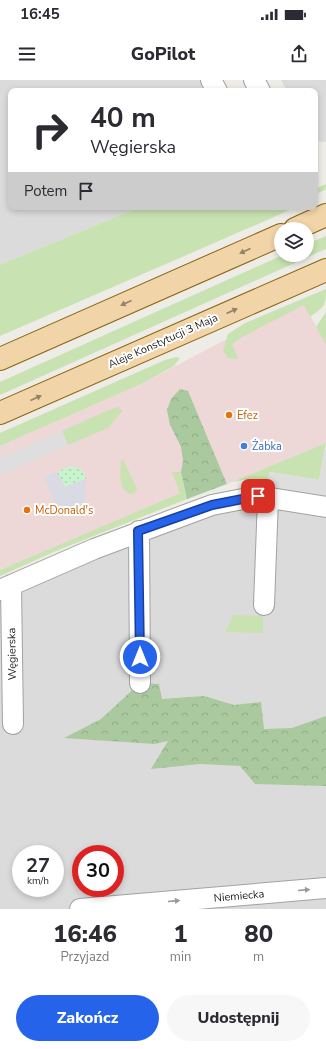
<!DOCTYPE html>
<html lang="pl">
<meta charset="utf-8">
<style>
:root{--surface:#fff;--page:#f7f7f7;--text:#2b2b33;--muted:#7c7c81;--accent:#2563eb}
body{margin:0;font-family:"Nunito Sans",sans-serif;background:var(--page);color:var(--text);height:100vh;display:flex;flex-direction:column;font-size:15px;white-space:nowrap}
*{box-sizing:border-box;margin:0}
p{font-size:13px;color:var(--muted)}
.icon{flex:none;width:22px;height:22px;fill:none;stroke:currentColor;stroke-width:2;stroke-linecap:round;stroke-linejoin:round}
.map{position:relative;height:829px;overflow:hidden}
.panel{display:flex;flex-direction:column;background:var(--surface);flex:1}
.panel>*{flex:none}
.banner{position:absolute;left:8px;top:8px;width:310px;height:122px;border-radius:8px;box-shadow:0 2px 6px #0003;background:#fff;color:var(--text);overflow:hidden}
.controls{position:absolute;left:274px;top:142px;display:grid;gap:8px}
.controls a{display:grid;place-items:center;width:40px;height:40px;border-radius:50%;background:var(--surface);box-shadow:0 2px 6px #0003;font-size:20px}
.speed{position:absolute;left:12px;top:765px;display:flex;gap:8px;font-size:20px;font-weight:700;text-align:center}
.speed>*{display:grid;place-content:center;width:52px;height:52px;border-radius:50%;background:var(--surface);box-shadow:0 2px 6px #0003;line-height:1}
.speed small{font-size:10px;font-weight:400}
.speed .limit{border:6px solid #d22;background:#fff;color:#111}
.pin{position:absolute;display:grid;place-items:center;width:34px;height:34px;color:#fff;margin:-17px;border-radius:8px;box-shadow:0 2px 6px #0006}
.me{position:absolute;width:44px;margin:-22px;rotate:0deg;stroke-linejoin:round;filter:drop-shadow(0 0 3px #0008)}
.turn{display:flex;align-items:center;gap:14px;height:84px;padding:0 16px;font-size:18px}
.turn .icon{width:52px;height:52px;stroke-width:2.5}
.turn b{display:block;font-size:28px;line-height:34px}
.then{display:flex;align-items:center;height:38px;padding:0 16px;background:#0003;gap:8px;font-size:15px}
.eta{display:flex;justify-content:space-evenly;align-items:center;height:68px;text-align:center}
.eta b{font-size:24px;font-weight:800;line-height:28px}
.primary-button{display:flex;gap:8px;margin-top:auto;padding:8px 16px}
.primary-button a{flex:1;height:46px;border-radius:24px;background:var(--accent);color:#fff;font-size:16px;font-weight:800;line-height:46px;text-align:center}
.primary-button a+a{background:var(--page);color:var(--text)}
.status{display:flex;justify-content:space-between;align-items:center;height:28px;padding:0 20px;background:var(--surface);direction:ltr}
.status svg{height:11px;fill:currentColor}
header{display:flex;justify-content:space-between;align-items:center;height:52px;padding:0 16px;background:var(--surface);font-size:18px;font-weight:800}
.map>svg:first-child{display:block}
.residential{fill:#dcdbdb;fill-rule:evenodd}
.commercial{fill:#edd8d7}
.grass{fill:#c8e2b1}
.forest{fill:url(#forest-crowns)}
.park{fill:url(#park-dots)}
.parking{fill:#dedede}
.plaza{fill:#dadae4}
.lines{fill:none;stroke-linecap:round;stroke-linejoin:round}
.minor-casing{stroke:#a2a2a2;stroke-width:22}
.major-casing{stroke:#886511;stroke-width:24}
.minor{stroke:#fff;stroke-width:20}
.major{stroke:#f1d4a7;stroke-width:22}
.oneway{fill:#928269}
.oneway2{fill:#9a9a9a}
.route-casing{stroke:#184099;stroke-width:10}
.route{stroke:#2563eb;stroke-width:7}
.food-dot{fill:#e8710a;stroke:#fff;stroke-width:1.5}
.shop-dot{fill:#3f7fe0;stroke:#fff;stroke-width:1.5}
.labels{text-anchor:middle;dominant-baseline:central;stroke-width:4;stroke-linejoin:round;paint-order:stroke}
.street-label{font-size:11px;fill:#1e1e1e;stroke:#fff}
.food-label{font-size:11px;fill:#c56008;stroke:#fff;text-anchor:start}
.shop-label{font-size:11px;fill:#366cbe;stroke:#fff;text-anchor:start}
</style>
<div class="status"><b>16:45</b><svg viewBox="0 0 49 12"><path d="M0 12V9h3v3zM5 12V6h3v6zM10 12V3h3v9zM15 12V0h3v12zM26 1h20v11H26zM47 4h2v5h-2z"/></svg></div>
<header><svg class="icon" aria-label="menu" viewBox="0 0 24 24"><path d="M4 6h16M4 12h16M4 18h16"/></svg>GoPilot<svg class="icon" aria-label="share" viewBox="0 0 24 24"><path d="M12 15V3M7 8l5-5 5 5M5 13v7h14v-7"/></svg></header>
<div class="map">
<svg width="326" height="829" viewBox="0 0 326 829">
<defs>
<pattern id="forest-crowns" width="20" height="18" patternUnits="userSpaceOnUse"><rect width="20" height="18" fill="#aac99f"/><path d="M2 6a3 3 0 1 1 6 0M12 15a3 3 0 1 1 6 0" fill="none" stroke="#92ac88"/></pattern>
<pattern id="park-dots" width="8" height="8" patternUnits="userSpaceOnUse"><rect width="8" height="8" fill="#c8f3cd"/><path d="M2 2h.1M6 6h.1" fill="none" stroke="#abd0b0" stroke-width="1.8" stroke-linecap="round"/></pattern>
</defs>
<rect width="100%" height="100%" fill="#eeece6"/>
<path class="residential" d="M0 0H200L206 11H11V127H140L0 185Z
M281 0H326V62L315 61V11H287Z
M212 425 326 427V829H0V510ZM21 774H55V808H21ZM81 774H115V808H81Z"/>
<path class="commercial" d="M304 225 326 263V363L227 404 204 349 170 345 181 367 183 381 181 392 187 419 180 413 0 490V366L141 304 223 261Z"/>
<path class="grass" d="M326 104V109L315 115V109Z
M140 127H294L281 134 0 256V185Z
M326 156V169L0 315V302L283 175H307V164Z
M326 209C326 226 324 227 310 237L304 225 242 257 232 264 238 279 228 278 223 271 228 254 245 243Z
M326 232V264L316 247Z
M176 277 180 278 174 286 141 304 0 366V353L165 280Z
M119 327 122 331 108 348 68 365 62 351 111 329Z
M326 363 319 400 270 392 267 405 249 399 232 402Z
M123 379 137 409 135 413 130 414C117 408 121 392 121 380Z
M172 392H181L187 419 56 471 0 496V490L180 413Z
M233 535 263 536V553L225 552Z"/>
<path class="forest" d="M180 309 188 311 227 404 187 419 181 392 183 381 181 367 170 345 167 330 171 319Z
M140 603 159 604 162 619 204 616 234 625 261 622 264 649 292 648 326 636V706L255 704 240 686 200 684 151 689 168 661 154 664 64 658 101 639Z"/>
<path class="park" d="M70 386 82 389 86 399 65 407 57 392Z"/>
<path class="parking" d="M62 351 68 365 0 396V378Z
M324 370H326V427L265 417 269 392 319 400Z"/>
<path class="plaza" d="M57 392 65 407 86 399 85 426 61 437 44 397Z"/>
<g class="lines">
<defs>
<path id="minor" d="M211 0 217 11
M254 0 260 11
M139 451 140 603
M11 505 13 644
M0 510 94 469 212 425 258 416 326 427
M264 525 268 418
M80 829 326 808"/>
<path id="major" d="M295 149 326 135
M0 279 281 155
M0 333 326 190"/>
</defs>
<use href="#minor" class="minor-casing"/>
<use href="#major" class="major-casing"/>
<use href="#minor" class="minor"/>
<use href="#major" class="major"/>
</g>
<defs><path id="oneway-solid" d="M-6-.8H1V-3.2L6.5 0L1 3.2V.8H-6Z"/></defs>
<g class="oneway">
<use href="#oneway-solid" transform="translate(245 171) rotate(156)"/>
<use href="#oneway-solid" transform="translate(126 223) rotate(156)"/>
<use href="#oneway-solid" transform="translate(232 231) rotate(-24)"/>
<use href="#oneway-solid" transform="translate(36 318) rotate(-24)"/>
</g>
<g class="oneway2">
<use href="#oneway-solid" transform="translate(304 810) rotate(-5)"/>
<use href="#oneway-solid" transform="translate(174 821) rotate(-5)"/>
</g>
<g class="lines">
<defs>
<path id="route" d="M140 577 138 451 212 425 258 416"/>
</defs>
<use href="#route" class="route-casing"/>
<use href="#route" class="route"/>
</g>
<g class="food-dot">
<circle cx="229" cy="335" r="4"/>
<circle cx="27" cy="430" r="4"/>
</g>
<circle class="shop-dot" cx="244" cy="366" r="4"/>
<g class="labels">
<g class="street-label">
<text transform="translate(163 261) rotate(-24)">Aleje Konstytucji 3 Maja</text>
<text transform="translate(12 574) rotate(-91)">Węgierska</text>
<text transform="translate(239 816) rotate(-5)">Niemiecka</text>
</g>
<g class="food-label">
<text x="237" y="335">Efez</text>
<text x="35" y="430">McDonald's</text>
</g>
<g class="shop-label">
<text x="252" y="366">Żabka</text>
</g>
</g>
</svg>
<div class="controls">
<a><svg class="icon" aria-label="layers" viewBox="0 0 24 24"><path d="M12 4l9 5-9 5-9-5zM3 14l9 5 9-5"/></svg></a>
</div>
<div class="speed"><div>27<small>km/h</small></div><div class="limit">30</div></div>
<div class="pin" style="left:258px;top:416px;background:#d93025"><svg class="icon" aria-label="arrive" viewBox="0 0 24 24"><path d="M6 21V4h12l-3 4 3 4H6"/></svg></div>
<svg class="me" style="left:140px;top:577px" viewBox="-20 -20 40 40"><circle r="17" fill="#2563eb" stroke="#fff" stroke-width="3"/><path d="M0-11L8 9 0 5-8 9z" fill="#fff"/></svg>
<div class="banner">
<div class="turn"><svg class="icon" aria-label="right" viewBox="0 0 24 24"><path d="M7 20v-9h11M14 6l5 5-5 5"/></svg><div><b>40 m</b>Węgierska</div></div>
<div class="then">Potem<svg class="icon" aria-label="arrive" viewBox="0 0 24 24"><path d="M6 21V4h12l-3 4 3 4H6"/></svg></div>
</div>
</div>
<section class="panel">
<div class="eta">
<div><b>16:46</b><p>Przyjazd</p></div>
<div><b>1</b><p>min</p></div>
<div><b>80</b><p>m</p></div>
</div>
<div class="primary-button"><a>Zakończ</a><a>Udostępnij</a></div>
</section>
